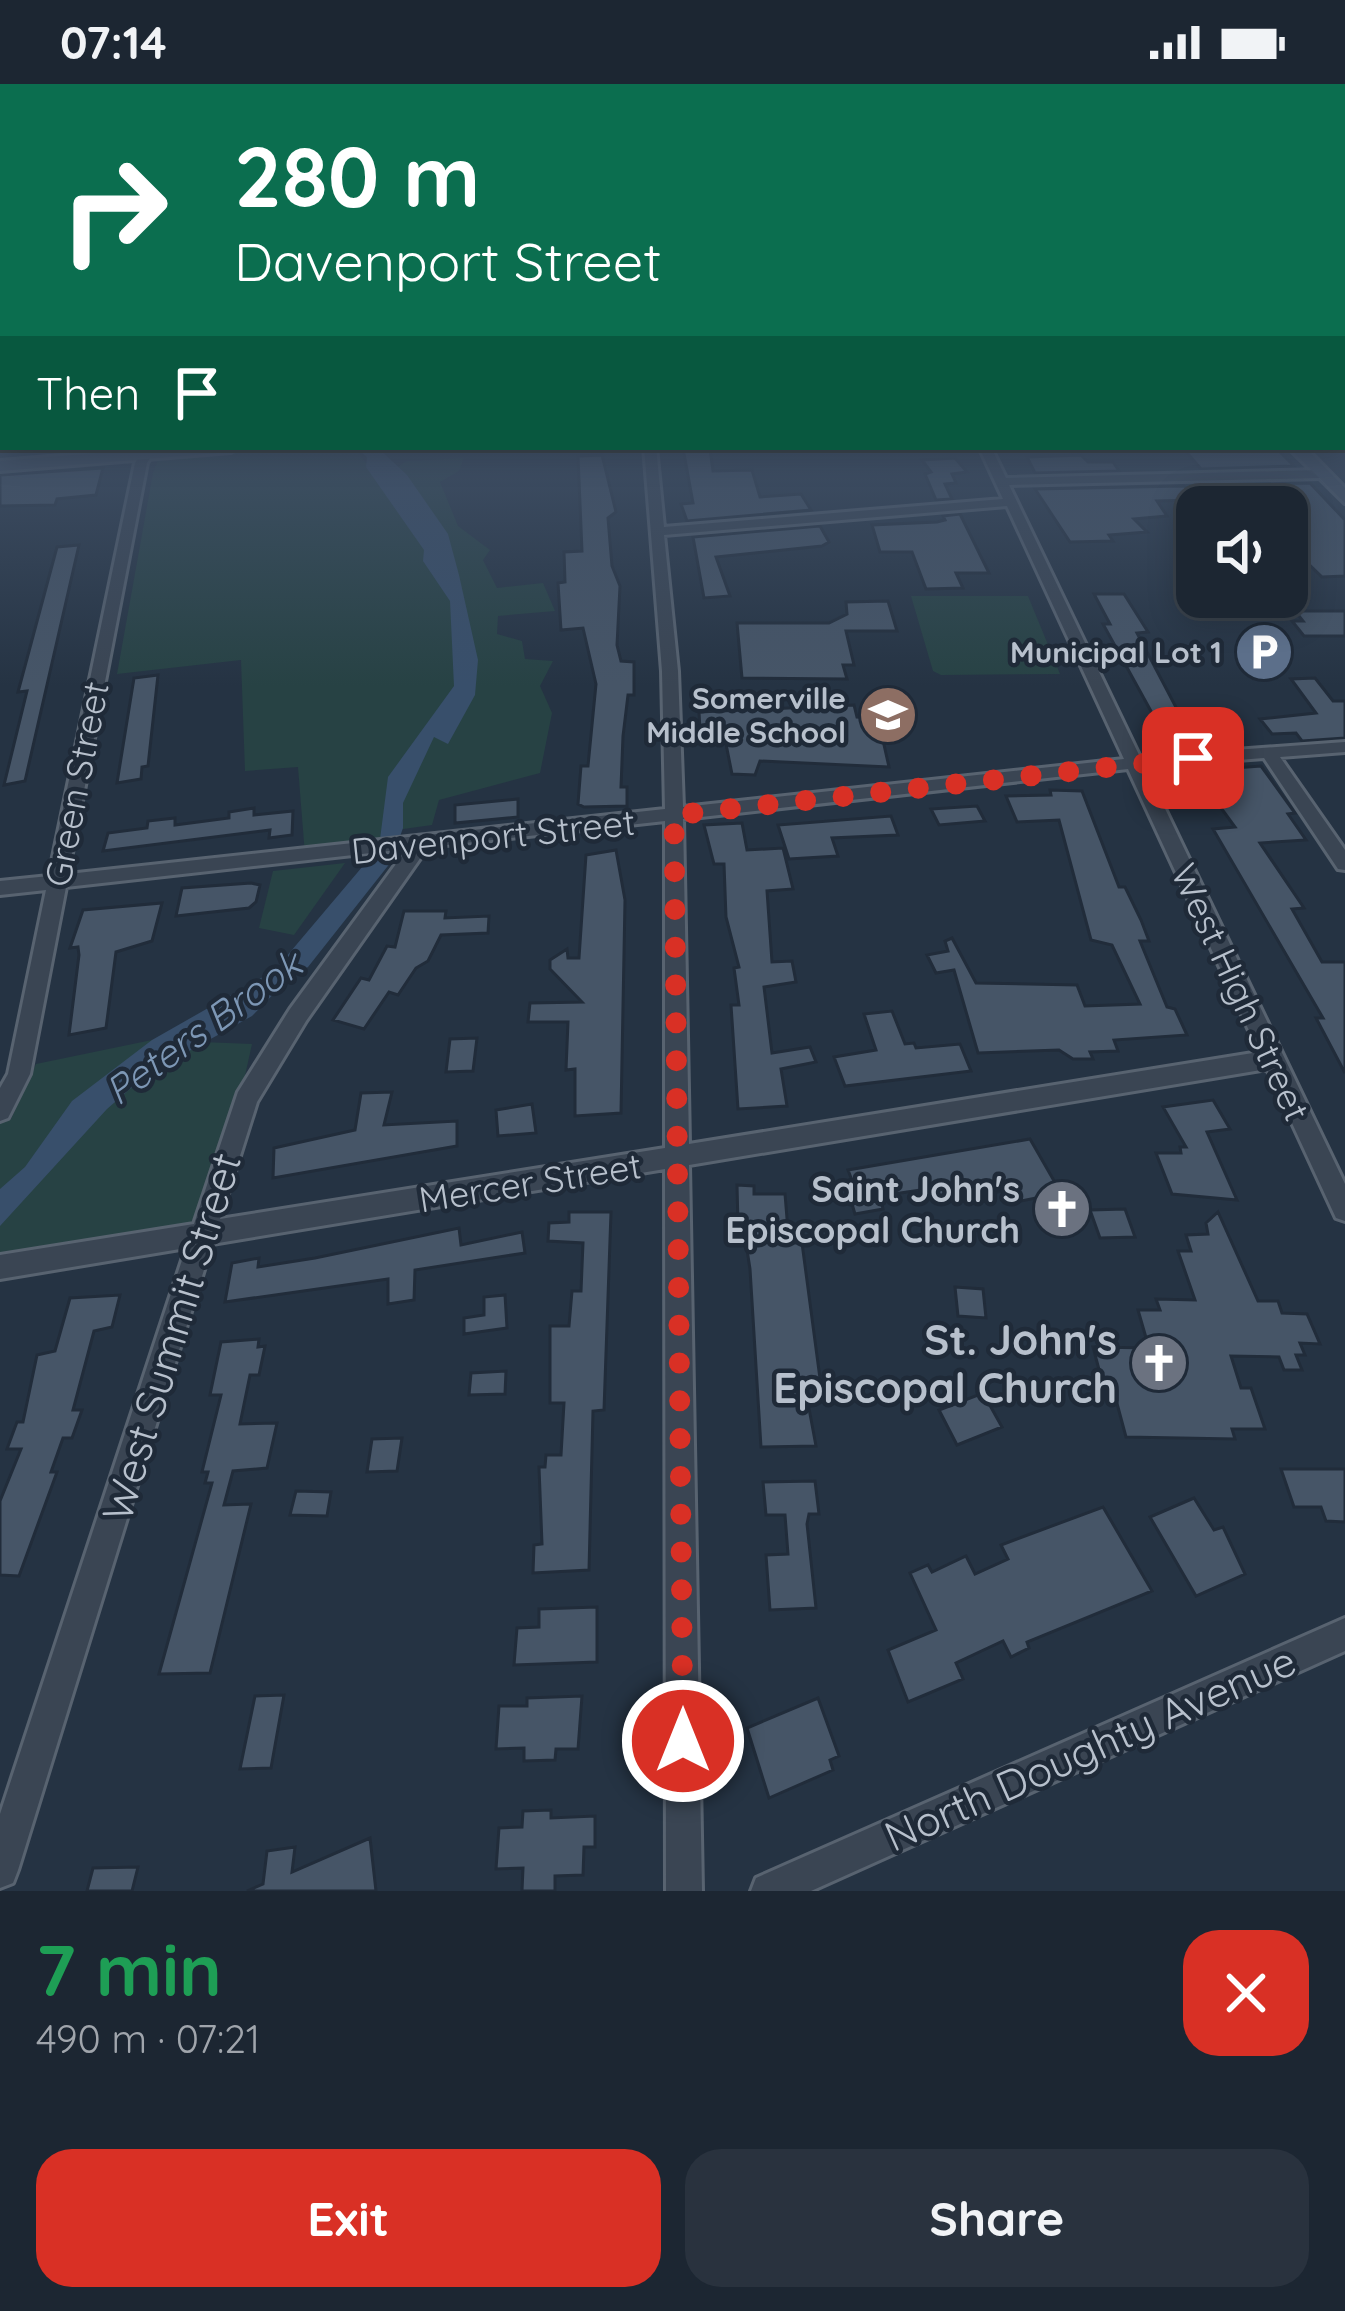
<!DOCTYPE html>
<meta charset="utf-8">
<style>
:root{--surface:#1c2632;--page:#29323e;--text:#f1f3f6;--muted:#a0a5ac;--line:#3a434d;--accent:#d93025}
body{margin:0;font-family:Quicksand,sans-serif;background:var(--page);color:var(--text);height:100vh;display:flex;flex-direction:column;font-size:45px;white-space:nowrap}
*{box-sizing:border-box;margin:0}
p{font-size:39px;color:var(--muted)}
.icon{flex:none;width:66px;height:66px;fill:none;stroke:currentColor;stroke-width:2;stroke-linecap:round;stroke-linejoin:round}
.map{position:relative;height:1807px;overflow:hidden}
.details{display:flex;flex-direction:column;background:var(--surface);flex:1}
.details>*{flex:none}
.top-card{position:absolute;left:0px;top:0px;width:1347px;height:366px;box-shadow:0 6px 30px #0003,0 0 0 3px var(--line);background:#0b6e4f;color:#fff;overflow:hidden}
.tools{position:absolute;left:1176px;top:402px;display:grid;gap:24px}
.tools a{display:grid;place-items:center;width:132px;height:132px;border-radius:24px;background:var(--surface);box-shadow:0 6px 30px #0003,0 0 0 3px var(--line);font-size:60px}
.pin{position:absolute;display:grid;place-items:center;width:102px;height:102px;color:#fff;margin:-51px;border-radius:24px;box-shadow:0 6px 18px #0006}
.me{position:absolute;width:132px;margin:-66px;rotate:0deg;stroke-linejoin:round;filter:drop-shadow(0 0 9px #0008)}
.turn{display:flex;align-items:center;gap:42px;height:252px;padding:0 36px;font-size:54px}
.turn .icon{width:156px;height:156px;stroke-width:2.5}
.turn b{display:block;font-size:84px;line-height:102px}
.then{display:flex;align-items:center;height:114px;padding:0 36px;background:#0003;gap:24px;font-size:45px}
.round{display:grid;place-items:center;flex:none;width:126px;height:126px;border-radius:36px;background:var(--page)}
.summary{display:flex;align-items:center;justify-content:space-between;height:204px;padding:0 36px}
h1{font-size:72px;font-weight:700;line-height:90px;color:#1e9e55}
.button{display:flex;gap:24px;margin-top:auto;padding:24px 36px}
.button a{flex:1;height:138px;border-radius:36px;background:var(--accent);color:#fff;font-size:48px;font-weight:700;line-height:138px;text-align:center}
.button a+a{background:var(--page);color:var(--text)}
.status{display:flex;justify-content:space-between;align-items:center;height:84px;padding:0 60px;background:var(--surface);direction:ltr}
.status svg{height:33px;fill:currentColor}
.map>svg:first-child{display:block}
.green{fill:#274244}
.water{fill:#384f6b}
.building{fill:#465567;stroke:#212c3a;stroke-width:3}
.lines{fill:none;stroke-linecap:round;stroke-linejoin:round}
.street-casing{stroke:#586370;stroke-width:6}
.secondary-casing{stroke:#586370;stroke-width:6}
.street{fill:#3a4553;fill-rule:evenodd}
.secondary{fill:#485466;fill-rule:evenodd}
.route{stroke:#d93025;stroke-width:21;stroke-dasharray:0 37.8}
.labels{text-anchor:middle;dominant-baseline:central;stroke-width:9;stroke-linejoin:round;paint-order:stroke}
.far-poi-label{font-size:30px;font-weight:bold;fill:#b7c0cc;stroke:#1f2a38;text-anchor:end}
.street-label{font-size:36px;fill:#b7c0cc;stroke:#1f2a38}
.poi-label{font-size:36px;font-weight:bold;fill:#b7c0cc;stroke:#1f2a38;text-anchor:end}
.water-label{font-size:39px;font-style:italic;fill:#7d97b5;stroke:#1f2a38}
.near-street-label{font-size:42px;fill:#b7c0cc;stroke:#1f2a38}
.near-poi-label{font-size:42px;font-weight:bold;fill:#b7c0cc;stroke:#1f2a38;text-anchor:end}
</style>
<div class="status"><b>07:14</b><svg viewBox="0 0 49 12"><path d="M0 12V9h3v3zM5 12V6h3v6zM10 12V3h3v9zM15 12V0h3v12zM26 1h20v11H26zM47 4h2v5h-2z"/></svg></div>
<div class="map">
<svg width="1345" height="1807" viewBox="0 0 1345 1807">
<rect width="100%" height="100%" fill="#253343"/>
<path class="green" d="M163 363H355L377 396 407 377 464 374 459 387 440 398 458 442 490 466 483 476 497 504 543 499 555 527 498 532 497 550 522 557 525 575 553 577 540 602 552 629 540 689 439 716 432 741 382 748 379 763 305 771 298 683 245 687 241 576 117 590 153 389Z
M911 512H1028L1060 590 941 591 933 587Z
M345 779 294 851 259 844 273 787Z
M152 956 252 960 210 1149 0 1186V1037L11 1035 36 980Z"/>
<path class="water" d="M355 363H377L407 391 448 450 459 491 478 576 475 611 448 660 434 653 403 719V744L391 778 308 883 290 893 252 932 146 991 107 1025 0 1142V1105L25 1083 72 1017 152 956 275 886 379 763 388 693 454 602 450 517 423 477 424 466 366 383 367 373Z"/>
<path class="building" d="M1182 363H1275L1294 382 1201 385Z
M683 364 710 365 713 387 752 386 760 413 801 410 811 426 687 437 681 420 693 419Z
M602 371 616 428 608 434 612 482 620 502 617 561 621 577 634 578V611H628L623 652 621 703H627V722L584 723 578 720 581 682H588L596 600 583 544 561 546 558 499 565 498 564 468 582 467 578 372Z
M1081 371 1088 378H1113L1119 387 1035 389 1027 373Z
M955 374 967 388 952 390 956 399 945 400 952 415 936 416 925 390 931 388 922 376Z
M103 384 96 411 57 415 55 421 0 422V391Z
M1310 399 1345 436V492L1322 493 1287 459V422H1255L1245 410H1225L1216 401Z
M1184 402 1197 416 1157 417 1167 432 1134 435 1147 448 1109 451 1113 457 1070 458 1035 405Z
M960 430 989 489H956L963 504 926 505 912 468H880L872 441 937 438 945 436 943 432Z
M820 442 829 458 822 462 716 473 730 512 704 514 693 453Z
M79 461 25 697 4 701 27 607 18 608 57 463Z
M1094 510H1124L1148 548 1137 549 1179 629H1152L1103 540H1110Z
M888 517 897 547H846L854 581H843L847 595 742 594 737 539H829L847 530 846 518Z
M1295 527H1345V552H1304L1292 537H1303Z
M158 591 148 682 142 683 141 695 117 699 134 594Z
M1315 594 1333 617H1345V654L1302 657 1296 649 1272 650 1260 635 1316 629 1291 595Z
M854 621 857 633 878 634 889 683 760 677 755 691 732 690 723 645 700 646 699 628Z
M1261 682 1295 729 1288 730 1306 756 1260 759 1304 824 1292 825 1322 878H1345V989L1316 934H1323L1213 745 1235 743 1194 687Z
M1050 706 1082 707 1119 803H1125L1141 836 1149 857H1140L1167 923 1175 925 1187 951 1114 956 1118 967 1090 968 1093 975H1073L1059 966 978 969 954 886 936 889 927 871 948 867 945 857 952 854 976 899 1077 901 1085 922 1140 920 1112 861 1091 856 1059 736 1017 738 1006 712 1051 711Z
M518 715V733L455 739V721Z
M977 722 985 737 939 741 931 725Z
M254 724V731L293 727 292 751 269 754 270 746 103 767 108 749 147 744 148 737 175 734V741L229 734V728Z
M891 732 898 751 832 754 838 772 789 775 778 741Z
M742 739 747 766 783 764 793 805 767 807 772 878 792 877 796 898 764 903 772 969 810 963 816 978 781 985 787 1022 738 1025 731 921H739L734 884 739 883 726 833 724 780H714L704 741Z
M616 766 625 816 621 1029 575 1032V985L566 986 568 938H528L530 919 582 918 550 885V876L567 865 568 874H579L586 771Z
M251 799 260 801 256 818 249 824 176 832 182 804Z
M162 819 152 857 116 868 106 944 69 951 79 871 78 863 70 864 83 826Z
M404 827H446L445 834 489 832 488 849 441 851 428 877 416 884 398 911 389 908 364 945 333 936 361 894 369 896 387 862 395 863Z
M892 927 905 960 914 959 916 964 960 960 971 987 845 1002 834 973 876 966 864 930Z
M477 954 473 987 446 988 450 955Z
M392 1008 384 1041 457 1037V1062L273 1094 274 1064 355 1046 361 1009Z
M1213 1016 1230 1045 1207 1048 1237 1116 1172 1110 1156 1069H1181L1180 1063H1186L1163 1023Z
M532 1020 536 1049 498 1052 496 1026Z
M1030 1055 1061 1109 1011 1119 1004 1107 933 1117 928 1105 880 1112 883 1125 855 1130 846 1100 853 1099 848 1086Z
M737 1101 754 1102V1110H785L789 1159H802L821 1302 805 1303 816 1362 761 1363 750 1185 743 1140H738Z
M1125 1125 1135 1153 1100 1154 1090 1126Z
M569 1128H611L604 1326 593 1327 589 1486 533 1489 534 1461 542 1460 539 1383H545L546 1371H561L564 1319H550V1242H569L572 1207H581L583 1159 548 1157 549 1139 569 1138Z
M1218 1128 1258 1217H1278L1282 1229 1307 1230 1320 1260 1300 1259 1305 1271H1296L1302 1286H1284L1279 1273 1231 1272 1241 1304H1251L1265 1345H1232L1235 1355 1126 1353 1111 1297H1102L1093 1263 1149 1264 1138 1226H1160L1156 1215 1195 1216 1178 1167H1191L1186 1151 1208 1150 1206 1139Z
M459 1144 461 1161 522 1148 525 1169 415 1186 414 1216 388 1220V1195L225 1218 232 1179 259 1174 258 1183 315 1174Z
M955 1203 983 1205 986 1234 958 1232Z
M120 1211 112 1243 94 1247 73 1326H82L72 1354H63L51 1388H57L19 1492 0 1491V1417L21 1365H7L17 1338H23L37 1271 55 1267 70 1214Z
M505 1211 507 1244 464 1250V1234L484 1231V1213Z
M259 1255 258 1263 265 1262 259 1291H250L240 1340 277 1339 267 1384 233 1387 224 1421 251 1420 210 1589 159 1590 212 1399H205L208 1388H202L221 1311H210L221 1258Z
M506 1287 505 1310 469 1311 471 1289Z
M983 1309 1002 1343 957 1361 939 1326Z
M402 1354 397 1387 367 1388 372 1355Z
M1281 1385H1345V1438L1326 1437 1321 1423H1294Z
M815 1397 819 1430H809L807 1440 816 1524 770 1526 766 1471 788 1470 785 1431H766L763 1398Z
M296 1407 331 1408 327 1432 290 1431Z
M1194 1414 1214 1446 1223 1443 1245 1490 1196 1512 1150 1433Z
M1103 1423 1152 1507 1027 1558 1029 1564 1011 1573 1003 1557 956 1579 963 1595 908 1618 888 1566 936 1546 910 1489 928 1481 932 1488 966 1472 975 1490 1008 1475 1001 1461Z
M597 1523V1578L514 1581 517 1544 539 1543V1525Z
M284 1611 271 1684 240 1685 255 1612Z
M582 1612 578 1665H556L555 1676 524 1677V1664L496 1665 499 1622H527V1614Z
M818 1614 839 1672 830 1676 833 1686 769 1714 747 1644Z
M551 1726V1734L595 1732V1763H584L583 1791 555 1792V1807H522L523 1784 496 1785 499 1744 522 1743 523 1727Z
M370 1754 376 1807H247L263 1800 267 1767 295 1763 292 1788Z
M138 1783 132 1807H87L93 1784Z"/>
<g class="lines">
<defs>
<path id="street" d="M1344 357H1345V363H1342Z
M145 363H157L147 379 68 790 665 725 662 587 644 363H656L664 443 1003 415 979 363H991L1006 394 1321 386 1327 390 1321 394 1009 401 1140 673 1345 658V668L1280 673 1345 766V786L1338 785 1264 674 1145 683 1345 1100V1137L1336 1134 1267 985 689 1081 702 1807H666L665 1085 212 1160 18 1786 13 1799 0 1804V1730L186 1164 0 1195V1171L194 1140 238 1008 290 925 407 765 66 803 30 990 8 1034 0 1037V1004L8 990 46 806 0 811V797L49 792 135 379ZM1007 422 1124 675 683 723 678 587 664 451ZM1128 685 1259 968 689 1060 683 735ZM665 737V1064L220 1135 257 1018 306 937 428 763Z
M1345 1534V1567L811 1807H751L756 1794Z"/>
<path id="secondary" d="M170 363H239L231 368 0 387V377Z
M1288 363H1305L1345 404V419Z"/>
</defs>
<use href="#street" class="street-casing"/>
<use href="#secondary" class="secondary-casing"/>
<use href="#street" class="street"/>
<use href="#secondary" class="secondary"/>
</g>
<linearGradient id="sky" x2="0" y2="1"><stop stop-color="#141c25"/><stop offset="0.58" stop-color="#405066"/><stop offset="1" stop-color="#405066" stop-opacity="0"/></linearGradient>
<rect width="1345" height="602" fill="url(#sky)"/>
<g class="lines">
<path class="route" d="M683 1657 674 731 1193 674"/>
</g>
<defs>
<symbol id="parking-disc" viewBox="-11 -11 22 22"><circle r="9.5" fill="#5c6f8a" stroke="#1f2a38"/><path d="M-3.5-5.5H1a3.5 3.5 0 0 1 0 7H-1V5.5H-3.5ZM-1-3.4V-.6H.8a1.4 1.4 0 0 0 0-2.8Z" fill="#fff"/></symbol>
<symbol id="school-disc" viewBox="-11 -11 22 22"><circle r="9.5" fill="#8d6e63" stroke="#1f2a38"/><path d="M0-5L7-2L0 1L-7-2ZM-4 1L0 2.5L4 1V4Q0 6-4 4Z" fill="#fff"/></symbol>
<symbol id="church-disc" viewBox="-11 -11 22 22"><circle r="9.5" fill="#6b7280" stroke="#1f2a38"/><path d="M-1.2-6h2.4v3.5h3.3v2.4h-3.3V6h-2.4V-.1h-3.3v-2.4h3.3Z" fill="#fff"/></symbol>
</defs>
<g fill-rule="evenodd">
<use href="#parking-disc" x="1231" y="535" width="66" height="66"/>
<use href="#school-disc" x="855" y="598" width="66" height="66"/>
<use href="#church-disc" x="1029" y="1092" width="66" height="66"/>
<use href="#church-disc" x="1126" y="1246" width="66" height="66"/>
</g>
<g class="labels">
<g class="far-poi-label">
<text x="1222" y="568">Municipal Lot 1</text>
<text x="846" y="614">Somerville<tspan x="846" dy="34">Middle School</tspan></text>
</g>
<g class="street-label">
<text transform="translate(76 700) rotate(-79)">Green Street</text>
<text transform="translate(493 752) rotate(-6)">Davenport Street</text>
<text transform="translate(1241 908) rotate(65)">West High Street</text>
<text transform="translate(530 1098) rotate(-9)">Mercer Street</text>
</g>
<g class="poi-label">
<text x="1020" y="1104">Saint John's<tspan x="1020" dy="41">Episcopal Church</tspan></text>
</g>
<g class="water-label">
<text transform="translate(203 943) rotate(-36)">Peters Brook</text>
</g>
<g class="near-street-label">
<text transform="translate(171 1253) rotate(-73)">West Summit Street</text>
<text transform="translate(1090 1664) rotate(-24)">North Doughty Avenue</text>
</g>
<g class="near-poi-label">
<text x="1117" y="1255">St. John's<tspan x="1117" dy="48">Episcopal Church</tspan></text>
</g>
</g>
</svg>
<div class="tools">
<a><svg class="icon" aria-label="sound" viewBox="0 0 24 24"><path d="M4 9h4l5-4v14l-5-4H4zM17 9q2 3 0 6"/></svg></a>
</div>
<div class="pin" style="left:1193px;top:674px;background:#d93025"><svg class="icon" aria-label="arrive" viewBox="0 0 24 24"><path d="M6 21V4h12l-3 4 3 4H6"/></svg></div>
<svg class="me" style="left:683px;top:1657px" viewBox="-20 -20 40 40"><circle r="17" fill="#d93025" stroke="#fff" stroke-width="3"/><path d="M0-11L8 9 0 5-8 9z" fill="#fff"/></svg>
<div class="top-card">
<div class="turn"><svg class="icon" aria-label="right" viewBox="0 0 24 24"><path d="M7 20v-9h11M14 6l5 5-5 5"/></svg><div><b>280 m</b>Davenport Street</div></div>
<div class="then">Then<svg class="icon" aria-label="arrive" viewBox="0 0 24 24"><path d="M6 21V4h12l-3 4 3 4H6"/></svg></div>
</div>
</div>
<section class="details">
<div class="summary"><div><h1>7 min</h1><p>490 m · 07:21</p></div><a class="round" style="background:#d93025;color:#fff"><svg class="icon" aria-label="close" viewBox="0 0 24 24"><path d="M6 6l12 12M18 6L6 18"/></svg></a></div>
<div class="button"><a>Exit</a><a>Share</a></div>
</section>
